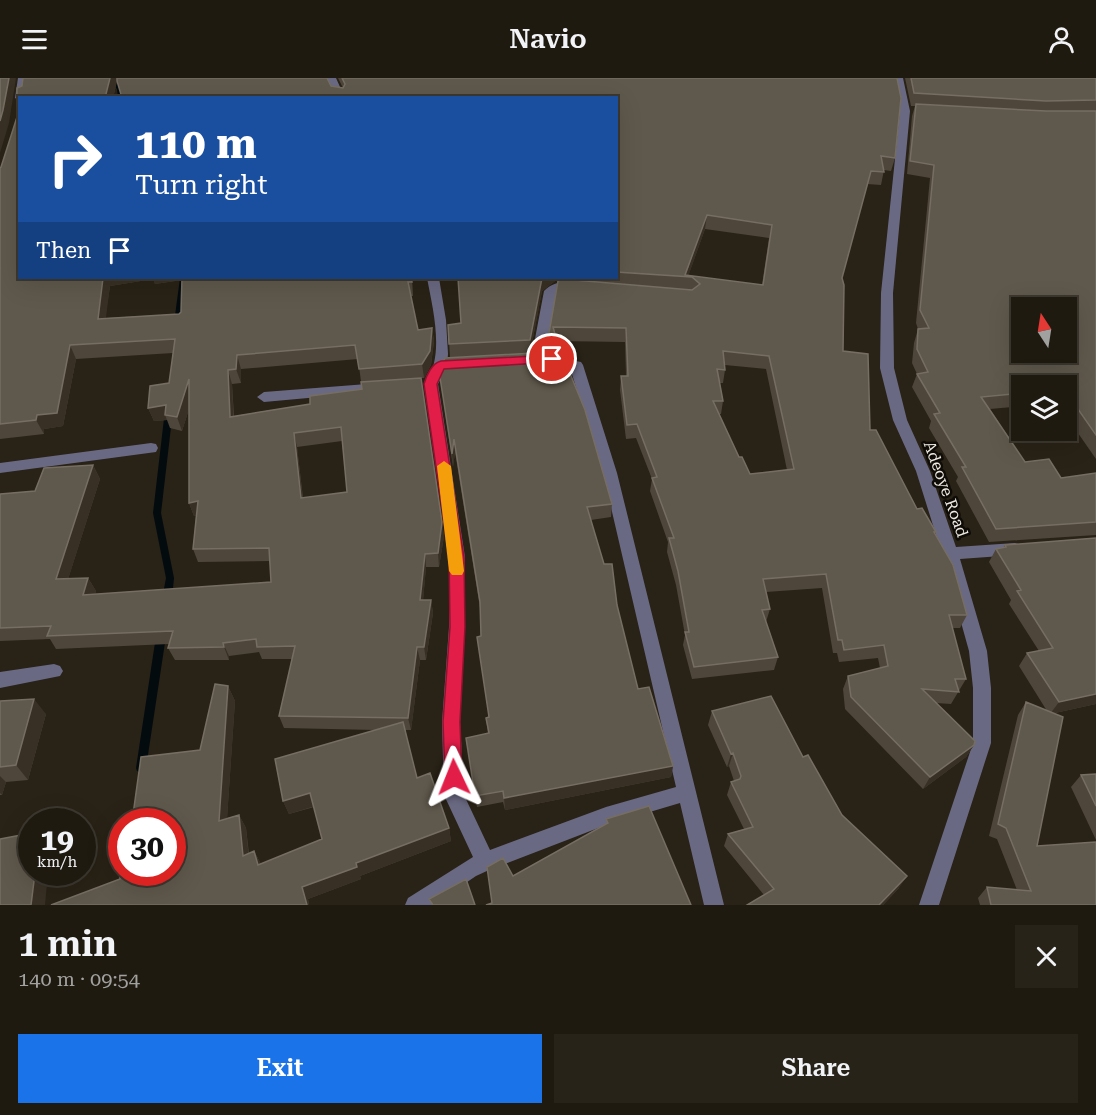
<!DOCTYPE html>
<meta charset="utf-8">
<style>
:root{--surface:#1f1a10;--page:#272319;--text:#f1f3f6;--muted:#a1a19f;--line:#3c3830;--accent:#1a73e8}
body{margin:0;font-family:"Roboto Serif",serif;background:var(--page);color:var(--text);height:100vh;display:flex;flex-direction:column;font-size:22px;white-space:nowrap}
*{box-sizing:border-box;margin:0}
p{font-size:20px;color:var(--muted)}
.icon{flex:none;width:33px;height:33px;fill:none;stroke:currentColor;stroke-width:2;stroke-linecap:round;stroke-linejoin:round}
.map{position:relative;height:827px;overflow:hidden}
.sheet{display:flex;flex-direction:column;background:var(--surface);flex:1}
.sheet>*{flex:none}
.banner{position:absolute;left:18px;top:18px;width:600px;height:183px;border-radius:0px;box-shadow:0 6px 24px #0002,0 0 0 2px var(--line);background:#1a4fa0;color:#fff;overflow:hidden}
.needle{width:39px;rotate:348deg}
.fabs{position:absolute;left:1011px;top:219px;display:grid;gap:12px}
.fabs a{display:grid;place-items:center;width:66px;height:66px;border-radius:0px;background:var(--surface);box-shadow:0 6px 24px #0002,0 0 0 2px var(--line);font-size:30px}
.speed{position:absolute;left:18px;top:730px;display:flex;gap:12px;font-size:30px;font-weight:700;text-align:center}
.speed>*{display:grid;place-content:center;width:78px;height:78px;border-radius:50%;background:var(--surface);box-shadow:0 6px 24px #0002,0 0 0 2px var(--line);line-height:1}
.speed small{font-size:15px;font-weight:400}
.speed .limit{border:9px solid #d22;background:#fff;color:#111}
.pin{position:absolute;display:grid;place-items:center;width:51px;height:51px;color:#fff;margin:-26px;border:3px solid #fff;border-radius:50%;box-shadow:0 2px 6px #0007}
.me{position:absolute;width:66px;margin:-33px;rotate:358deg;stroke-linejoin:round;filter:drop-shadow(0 0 4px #0008)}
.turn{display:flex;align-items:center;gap:21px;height:126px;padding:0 18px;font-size:27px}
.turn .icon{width:78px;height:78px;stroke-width:2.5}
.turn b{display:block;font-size:42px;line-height:51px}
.then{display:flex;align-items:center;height:57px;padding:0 18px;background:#0003;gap:12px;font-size:22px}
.round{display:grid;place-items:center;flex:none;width:63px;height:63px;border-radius:0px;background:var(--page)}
.head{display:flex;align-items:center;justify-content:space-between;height:102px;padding:0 18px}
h1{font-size:36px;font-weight:600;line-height:45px}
.cta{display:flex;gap:12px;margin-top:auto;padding:12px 18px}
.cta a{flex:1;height:69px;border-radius:0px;background:var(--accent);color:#fff;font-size:24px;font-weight:600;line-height:69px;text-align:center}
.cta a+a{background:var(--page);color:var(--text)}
header{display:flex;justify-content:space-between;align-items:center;height:78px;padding:0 18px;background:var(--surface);font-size:27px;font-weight:600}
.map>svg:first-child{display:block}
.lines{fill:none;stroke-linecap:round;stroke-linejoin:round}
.stream{fill:#030b0f;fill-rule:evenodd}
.minor{fill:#6a6983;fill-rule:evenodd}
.wall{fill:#4e463a;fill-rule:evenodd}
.shaded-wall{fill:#383024}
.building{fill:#5f584c;stroke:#766e63;stroke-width:1.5;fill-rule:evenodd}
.route{fill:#e11d48;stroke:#92132f;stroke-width:1.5}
.slow{fill:#f59e0b}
.labels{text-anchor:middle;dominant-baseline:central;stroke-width:5;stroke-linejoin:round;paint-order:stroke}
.street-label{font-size:16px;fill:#eee9e1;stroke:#0f0c07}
</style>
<header><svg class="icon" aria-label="menu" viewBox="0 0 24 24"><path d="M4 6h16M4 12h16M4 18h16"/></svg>Navio<svg class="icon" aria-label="person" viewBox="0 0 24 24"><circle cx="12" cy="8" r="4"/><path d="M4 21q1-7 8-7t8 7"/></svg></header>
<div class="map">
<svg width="1096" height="827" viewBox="0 0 1096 827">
<rect width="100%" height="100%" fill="#292216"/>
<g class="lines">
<path class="stream" d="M106 0H112L123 11 124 20H118L117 11Z
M180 200H186L182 245 178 247 174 245Z
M169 329 173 332 161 435 174 500 172 521 170 524 167 525 164 524 162 521 166 500 153 435 165 332Z
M161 554 164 555 166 558 146 690 145 693 141 695 137 693 136 690 156 558 158 555Z"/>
<path class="minor" d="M18 0H28L25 20H20V23L15 20Z
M326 0H336L345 20H335Z
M893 0H903L910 33 893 215 894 290 907 342 930 393 956 469 1015 465 1021 467 1023 471 1021 475 1015 477 960 481 987 573 991 610V665L939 827H919L973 665V610L969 573 942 476 916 393 893 342 880 290 881 215 900 33Z
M427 200H439L446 242 448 276 447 288 438 306 465 479V549L460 644 464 717 490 772 606 729 676 709 603 395 570 290 543 285 538 286 531 282 544 213C553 203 566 203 579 205V211L561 212 556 215 545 277 581 284 583 287 617 395 724 827H704L680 725 606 747 489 792 476 798 433 827H405L408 820 473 779 444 717 442 644 449 549V479L424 306C427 298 433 292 434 285 440 259 432 226 427 200Z
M380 305 385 307 387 310 385 313 264 324 257 319 264 314Z
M151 365 156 366 158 370 156 374 0 395V385Z
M54 586 60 588 63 593 60 598 0 610V594Z"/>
</g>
<path class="wall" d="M23 0H327L331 8 343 10 338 0H897L901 20 895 80 891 93 884 92 881 107 867 106 842 200 844 207 843 273 868 276 870 352H876L917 431 922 430 936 454 935 456 953 487 967 537 960 550H952L966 601 951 626 936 625 975 663 974 667 966 679 923 711 845 631 843 611 848 598 880 590 878 580 839 584 837 575H833L822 510 766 514 770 531 766 544 778 579 774 592 692 601 683 567 685 557 676 507 667 474 668 464 650 413 652 401 636 360 626 361 620 312 621 298H626L625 264 557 263V275L562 276 585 332 612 426 611 439 591 442 604 486H612L617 527 638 611 649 609 673 688 671 699 505 732 503 724 477 729 466 660 488 656 486 640 489 639 477 559 481 558 480 530 455 374 453 389 439 293 445 280 450 279 448 247 461 245 458 200H616V20H122L117 3 113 20H20V200H412L413 218H411L418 252 432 250 434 263 431 287 424 300H421L444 458 439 489H426L423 522H431L433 535 426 582H420L411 652H405L417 700 430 695 449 750 451 763 360 798 361 801 308 821 309 827H51L120 801 119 773 122 772V795H172V744H132L141 679 200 672 215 606 228 608 235 623 227 740 239 737 246 750 249 776 254 773 261 786 322 761 314 729 289 736 283 723 275 681 376 652 284 650 279 638 292 581H262L259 574 229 578V582H175L168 570 169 566 56 571 50 561 0 563V416L35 413 44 390 93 387 100 401 68 501 88 500 96 513 95 516 271 504 270 483 198 484 193 471 196 438H194L189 425V331L182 353 170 350 167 342 154 343 148 330 150 308 169 305 173 275 76 281 63 348 44 351V356L0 361V90L1 89 17 39V10L22 8ZM705 151 769 160 762 207 688 198ZM153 201 155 206 182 202 181 234 179 236 105 240 110 208ZM555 203H558L548 261V274L530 275 542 213ZM358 281 362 311 310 318V326L234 338 232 306 241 305V291ZM725 287 766 291 787 392 750 396 742 379H739L719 336H721L723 323 720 305H723L725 292ZM342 363 347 414 303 420 297 369Z
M905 0H1096V381L1071 345H1066V308H1022V328L990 331 1025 384 1061 400 1096 395V457L989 464 956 403 958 399 929 350 931 343 912 309 917 296 912 285 914 265 918 251 916 245 930 100 907 96 912 38 915 28H911Z
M1096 460V626L1055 635 1037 768 1096 827H980L978 820 987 809 1017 812 997 761 989 758 1018 637 1026 624 1047 633 1019 588 1027 575 1039 573 1009 526 1011 522 989 484 996 471 1003 470 1005 467Z
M0 623 46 636 28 702 6 704 2 717H0Z
M712 633 803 679 842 737 899 810 883 827H747L764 817 724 768 728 756 744 751 727 717 731 704 734 703 729 688 727 689 708 647Z
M1096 696V762L1071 709 1081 697Z"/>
<path class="shaded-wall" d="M9 0H16L9 45 0 75V43Z
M110 0H116L117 3 113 20H105Z
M707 137 705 151 688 199H685Z
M103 200H187V201L155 206 153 201 110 208 104 255 98 241Z
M542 200H555V203L542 213 530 276V262Z
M432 250 434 263 431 287 424 300 422 286Z
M70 267 76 281 63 348 44 351V356L36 342 37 337Z
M237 277 241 291V305L236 291Z
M228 292 232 306 234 352 230 339Z
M189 301 194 315 182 353 177 339Z
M166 327 165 337 167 342 154 343 148 330Z
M294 355 297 369 304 434 301 420Z
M454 361 455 374 453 389 452 376Z
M93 387 100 401 64 514 56 501Z
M198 423 203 437 194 438 189 425Z
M442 444 444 458 439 489 438 475Z
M425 476 426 489 422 535 420 522Z
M88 500 96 513 90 530 83 517Z
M431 522 433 535 426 582 424 569Z
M223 565 229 578V582L224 569Z
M417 569 420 582 411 652 408 640Z
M228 608 235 623 226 756 219 743Z
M1096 616V626L1050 636 1059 624Z
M34 621 46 636 28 702 16 687Z
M974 667 966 679 923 711 930 699Z
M733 675 729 688 727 689 731 676Z
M673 688 671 699 505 732 504 720Z
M0 698 6 704 2 717 0 715Z
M310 715 315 728 289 736 283 723Z
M239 737 246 750 250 791 243 778Z
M449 750 451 763 360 798 361 801 308 821 309 827H307L302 809 356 785Z
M254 773 261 786 258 787Z
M35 795H48L45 827H31Z
M907 798 899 810 883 827H879Z"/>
<path class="building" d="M0 0H9L3 32 0 43Z
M23 0H110L105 20H20V200H103L98 241 179 236 181 234 182 200H411L412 204H408L418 252 432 250 430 273 422 286 359 291 355 267 237 277 236 291 228 292 230 339 310 326V318L362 311 361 304 421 300 442 444 438 475 425 476 420 522H431L424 569H417L408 640 279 638 295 568 257 569 256 561 223 565 224 569 168 570 173 553 47 558 51 548 0 550V416L35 413 44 390 93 387 56 501 88 500 83 517 271 504 269 470 193 471 198 423 189 425V301L177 339 165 337 166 327 148 330 150 308 169 305 175 261 70 267 57 335 37 337 36 342 0 346V90L1 89 17 39V10L22 8ZM341 349 347 414 301 420 294 355Z
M117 0H327L331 8 343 10 345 6 342 0H897L901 20 895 80 881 78 884 94 871 93 842 200 844 207 843 273 868 276 870 352H876L917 431 922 430 936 454H934L953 487 967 537H949L966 601H955L959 614 922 611 975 663 974 667 930 699 851 619 848 598 888 588 884 567 844 572 842 562H838L826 496 763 501 770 531 762 532 778 579 694 589 685 554H689L678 493 669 460H674L652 400 657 399 637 346 627 347 621 298H628L626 250 553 249 557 263 548 261 558 203 562 201 692 212 700 206 692 199 616 194V20H122L117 3ZM707 137 772 147 763 207 685 197ZM723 273 769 278 794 391 750 396 742 379H739L713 323H723L717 291 725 292Z
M911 0H1096V22L1046 23 914 15Z
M916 26 1046 33H1096V357L1078 331 1066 332V308H1022V315L981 319 1025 384 1049 381 1061 400 1096 395V444L996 451 962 389H966L934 336 940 335 917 296 928 294 917 271 918 251 929 250 920 232 934 87 910 83ZM1022 230H1066V274H1022Z
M458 200H542L530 262 449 266 448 247 461 245Z
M552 274 562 276 585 332 612 426 587 429 604 486H612L617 527 638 611 649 609 673 688 504 720 503 713 475 718 466 660 489 655 486 640 489 639 477 559 481 558 480 524 454 361 452 376 439 293 445 280Z
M1096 460V616L1059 624 1027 575 1053 570 1017 513 1021 512 996 471 1006 469 1005 467Z
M215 606 228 608 219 743 239 737 243 778 254 773 258 787 322 761 310 715 283 723 275 681 403 644 417 700 430 695 449 750 356 785 357 789 302 809 307 827H51L120 801 119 773 122 772V795H172V744H132L141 679 200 672Z
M771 618 803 679 808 677 842 737 907 798 879 827H747L774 811 728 756 753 749 731 704 740 701 741 698 733 675 731 676 712 633Z
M34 621 16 687 0 689V623Z
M1026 624 1063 639 1037 768 1096 764V827H991L987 809 1031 813 1006 750 998 746Z
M1096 696V728L1081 697Z
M649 728 691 827H486L492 825 487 789 503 780 513 798 608 745 606 741Z
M32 755V795H35L31 827H0V761Z
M466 801 475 827H433L429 821Z"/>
<path class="route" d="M552 277 558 281 556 284 444 291 437 306 464 479 465 549 460 644 462 699 460 705 454 707 448 705 445 699 443 644 450 549 449 479 424 306C426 298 432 285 441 283Z"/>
<path class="slow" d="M444 383 451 388 464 493 462 497H452L449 493 437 388Z"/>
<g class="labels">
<g class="street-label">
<text transform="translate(946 411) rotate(70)">Adeoye Road</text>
</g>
</g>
</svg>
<div class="fabs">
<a><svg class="needle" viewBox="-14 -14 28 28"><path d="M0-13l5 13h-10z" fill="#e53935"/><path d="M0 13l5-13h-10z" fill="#a1a19f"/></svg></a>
<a><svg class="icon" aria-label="layers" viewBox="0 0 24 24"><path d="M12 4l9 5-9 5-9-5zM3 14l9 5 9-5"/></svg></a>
</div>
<div class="speed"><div>19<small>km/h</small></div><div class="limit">30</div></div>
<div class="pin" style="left:552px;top:281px;background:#d93025"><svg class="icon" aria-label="arrive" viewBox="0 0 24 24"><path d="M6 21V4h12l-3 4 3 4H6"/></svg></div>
<svg class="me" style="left:454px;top:699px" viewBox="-20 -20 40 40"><path d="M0-17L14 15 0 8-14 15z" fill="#e11d48" stroke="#fff" stroke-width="4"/></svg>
<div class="banner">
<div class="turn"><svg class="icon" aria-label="right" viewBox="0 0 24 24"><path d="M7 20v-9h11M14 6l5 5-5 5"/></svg><div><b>110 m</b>Turn right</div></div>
<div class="then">Then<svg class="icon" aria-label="arrive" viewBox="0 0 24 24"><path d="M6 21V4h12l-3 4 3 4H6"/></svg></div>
</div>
</div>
<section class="sheet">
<div class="head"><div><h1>1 min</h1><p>140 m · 09:54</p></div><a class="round"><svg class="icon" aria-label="close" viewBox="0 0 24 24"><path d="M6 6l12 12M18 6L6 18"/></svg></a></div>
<div class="cta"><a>Exit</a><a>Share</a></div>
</section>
